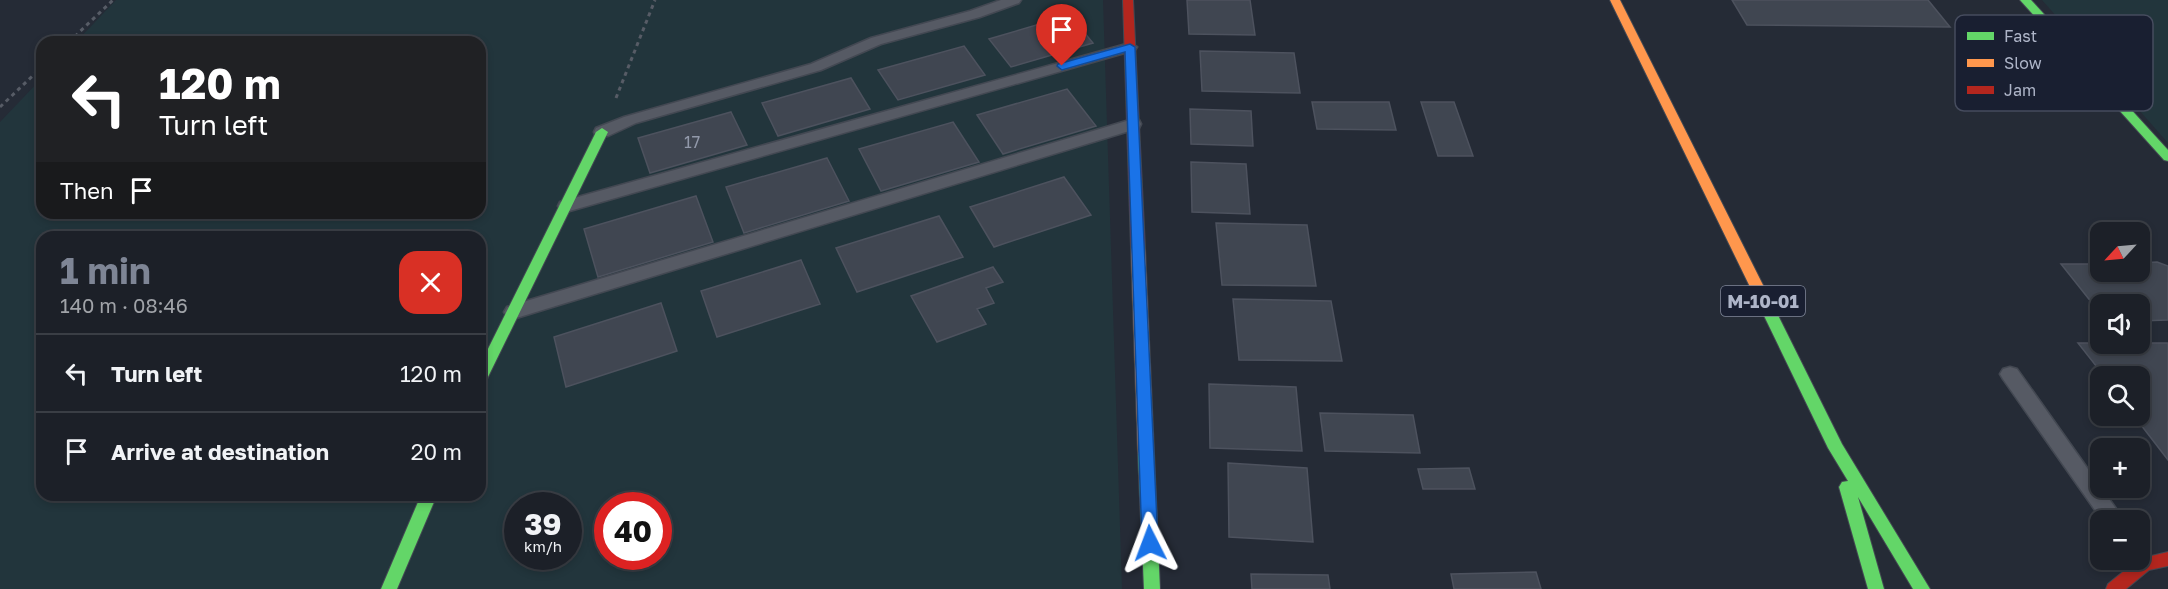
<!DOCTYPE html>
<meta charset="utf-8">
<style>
:root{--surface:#1c2028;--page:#292d34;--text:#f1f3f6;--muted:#a0a3a8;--line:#3a3e45;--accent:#7e8595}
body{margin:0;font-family:"Golos Text",sans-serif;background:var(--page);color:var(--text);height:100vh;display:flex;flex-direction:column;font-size:22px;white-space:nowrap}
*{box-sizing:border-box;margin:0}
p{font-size:20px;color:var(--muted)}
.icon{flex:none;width:33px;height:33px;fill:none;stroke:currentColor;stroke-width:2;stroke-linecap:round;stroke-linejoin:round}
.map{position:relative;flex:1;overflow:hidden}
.panel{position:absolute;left:36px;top:231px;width:450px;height:270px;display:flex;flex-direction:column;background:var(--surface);border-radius:18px;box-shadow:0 3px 9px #0003,0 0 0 2px var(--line)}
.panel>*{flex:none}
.top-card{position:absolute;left:36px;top:36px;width:450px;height:183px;border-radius:18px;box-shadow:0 3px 9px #0003,0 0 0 2px var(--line);background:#202124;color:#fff;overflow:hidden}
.needle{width:39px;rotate:244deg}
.tools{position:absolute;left:2090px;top:222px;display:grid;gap:12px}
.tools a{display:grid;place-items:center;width:60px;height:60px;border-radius:12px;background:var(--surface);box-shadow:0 3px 9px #0003,0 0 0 2px var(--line);font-size:30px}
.speed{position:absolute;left:504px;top:492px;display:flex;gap:12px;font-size:30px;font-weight:700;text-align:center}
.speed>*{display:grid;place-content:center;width:78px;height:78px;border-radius:50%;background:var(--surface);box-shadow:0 3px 9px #0003,0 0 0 2px var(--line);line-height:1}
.speed small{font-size:15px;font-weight:400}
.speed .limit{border:9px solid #d22;background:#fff;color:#111}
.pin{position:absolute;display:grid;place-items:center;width:51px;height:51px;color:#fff;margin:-62px -26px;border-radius:50% 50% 50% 0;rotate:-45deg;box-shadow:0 0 6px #0007}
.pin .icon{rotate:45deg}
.me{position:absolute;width:66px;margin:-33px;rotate:357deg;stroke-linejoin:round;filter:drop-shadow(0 0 4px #0008)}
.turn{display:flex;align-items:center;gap:21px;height:126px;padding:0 24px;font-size:27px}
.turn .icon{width:78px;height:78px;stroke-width:2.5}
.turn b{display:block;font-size:42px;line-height:51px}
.then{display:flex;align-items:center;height:57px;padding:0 24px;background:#0003;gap:12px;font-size:22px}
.round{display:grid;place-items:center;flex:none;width:63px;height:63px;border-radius:18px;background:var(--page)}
.summary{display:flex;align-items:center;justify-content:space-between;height:102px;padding:0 24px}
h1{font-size:36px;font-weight:700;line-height:45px;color:var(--accent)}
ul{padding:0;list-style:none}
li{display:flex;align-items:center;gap:18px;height:78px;padding:0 24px;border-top:2px solid var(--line)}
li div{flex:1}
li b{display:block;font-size:22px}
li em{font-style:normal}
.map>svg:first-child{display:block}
.green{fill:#22353c;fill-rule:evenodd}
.building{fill:#404651;stroke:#4d525e;stroke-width:1.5}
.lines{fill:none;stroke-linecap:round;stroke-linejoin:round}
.lane-casing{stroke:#434852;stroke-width:3}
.fast-casing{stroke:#434852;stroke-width:2}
.slow-casing{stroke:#434852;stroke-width:2}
.jam-casing{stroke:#434852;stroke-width:2}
.path{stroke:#575c66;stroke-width:3;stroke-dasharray:4 4;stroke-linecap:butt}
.lane{fill:#565a64;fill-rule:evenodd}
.fast{fill:#63d668;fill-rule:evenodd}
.slow{fill:#ff974d;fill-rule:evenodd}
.jam{fill:#b3261e;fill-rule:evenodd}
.route{fill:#1a73e8;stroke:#114b97;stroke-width:1.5}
.labels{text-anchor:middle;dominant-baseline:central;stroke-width:6;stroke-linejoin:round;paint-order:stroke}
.number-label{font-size:16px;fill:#9299aa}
.shield{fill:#191f31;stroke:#81889b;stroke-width:1.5}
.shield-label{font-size:18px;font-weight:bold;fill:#aeb5c8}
.key{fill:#191f31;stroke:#464c5e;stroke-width:1.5}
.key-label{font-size:16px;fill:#aeb5c8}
</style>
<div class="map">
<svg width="2168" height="589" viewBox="0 0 2168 589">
<rect width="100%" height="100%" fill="#252b36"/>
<path class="green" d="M116 0H1103L1122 589H0V122L42 78V213H480V42H76ZM42 237H480V495H42ZM518 506H568V556H518ZM608 506H658V556H608Z
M2042 0H2168V143Z"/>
<path class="building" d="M1187 0H1250L1255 35 1189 34Z
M1732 0H1928L1950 27 1747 25Z
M1070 15 1093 43 1011 67 989 39Z
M964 46 985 75 898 100 878 70Z
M1200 51 1294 53 1300 93 1202 91Z
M851 78 870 109 778 136 762 103Z
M1067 89 1096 126 1003 154 977 115Z
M1312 102H1389L1396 130 1317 129Z
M1421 102H1454L1473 156H1438Z
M1190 109 1251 111 1253 146 1191 144Z
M731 112 747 145 650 173 638 138Z
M953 122 979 162 881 191 859 149Z
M827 158 849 201 744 233 726 187Z
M1191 162 1246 164 1250 214 1192 212Z
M1064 177 1091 215 994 247 970 207Z
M696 196 713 242 598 277 584 229Z
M939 216 963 257 857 292 836 248Z
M1216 223 1307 225 1316 286 1222 285Z
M801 260 820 304 717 337 701 291Z
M2157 262 2168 266V320L2139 321V304H2100V313L2061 264H2100V272H2139V263Z
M993 267 1003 282 986 288 994 303 977 309 986 324 937 342 911 296Z
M1233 299 1331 301 1342 361 1239 360Z
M661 303 677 351 566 387 554 337Z
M2078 343H2168V460L2134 416H2139V376H2104Z
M1209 384 1296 387 1302 451 1210 448Z
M1320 413 1413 415 1420 453 1325 451Z
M1228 463 1307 468 1313 542 1229 537Z
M1469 468 1475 489H1423L1418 469Z
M1536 572 1541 589H1454L1451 574Z
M1251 574 1328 575 1330 589H1252Z"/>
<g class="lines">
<defs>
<path id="lane" d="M1001 0H1021L1019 3 980 17 881 44 821 70 636 123 608 136H596L594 132 596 128 624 117 811 64 871 38 970 11Z
M1130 43 1137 47 1135 50 566 212 560 210 558 206 560 202Z
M1133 119 1139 120 1141 124 1139 128 513 319 507 317 504 312 507 307 513 305Z
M2010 367 2017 369 2124 520H2102L2003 379 2000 374 2003 369Z"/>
<path id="fast" d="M2020 0H2031L2168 150V161L2164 160Z
M602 128 608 132 487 379 485 383 480 385V365L596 132Z
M1760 288 1767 293 1842 444 1930 589H1913L1858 497 1884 589H1868L1839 487 1842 482 1848 481 1828 448 1753 293Z
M1146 447 1151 449 1154 453 1160 589H1144L1138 453 1141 449Z
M421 495H437L397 589H381Z"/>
<path id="slow" d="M1610 0H1620L1767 293 1765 296H1755L1753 293Z
M1138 243 1145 248 1154 453 1151 457 1146 459 1141 457 1138 453 1131 248Z"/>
<path id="jam" d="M1123 0H1133L1145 248 1138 253 1131 248Z
M2168 552V566L2149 570 2126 589H2106L2108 584 2139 559Z"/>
</defs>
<use href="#lane" class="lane-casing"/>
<use href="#fast" class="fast-casing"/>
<use href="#slow" class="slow-casing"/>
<use href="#jam" class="jam-casing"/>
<path class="path" d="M69 42 113 0
M616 98 655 0
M0 107 42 67"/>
<use href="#lane" class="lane"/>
<use href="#fast" class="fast"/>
<use href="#slow" class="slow"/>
<use href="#jam" class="jam"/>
</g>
<path class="route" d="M1130 44 1135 47 1158 543 1156 548 1150 550 1145 548 1142 543 1125 52 1062 70 1057 66 1058 64Z"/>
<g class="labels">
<g class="number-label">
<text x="692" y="142">17</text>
</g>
<rect class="shield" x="1721" y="286" width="84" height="30" rx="4.5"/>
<g class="shield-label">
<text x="1763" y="301">М-10-01</text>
</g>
</g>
<rect x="1955" y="15" width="198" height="96" rx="9" class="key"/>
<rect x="1967" y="32" width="27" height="8" fill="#63d668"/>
<rect x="1967" y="59" width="27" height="8" fill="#ff974d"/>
<rect x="1967" y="86" width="27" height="8" fill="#b3261e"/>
<g class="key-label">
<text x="2004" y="42">Fast</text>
<text x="2004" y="69">Slow</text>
<text x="2004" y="96">Jam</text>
</g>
</svg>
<div class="tools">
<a><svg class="needle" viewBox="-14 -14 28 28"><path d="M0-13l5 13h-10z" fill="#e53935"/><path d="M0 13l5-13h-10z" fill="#a0a3a8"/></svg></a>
<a><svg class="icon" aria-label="sound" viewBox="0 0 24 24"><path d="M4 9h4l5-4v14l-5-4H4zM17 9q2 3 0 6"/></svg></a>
<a><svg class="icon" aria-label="search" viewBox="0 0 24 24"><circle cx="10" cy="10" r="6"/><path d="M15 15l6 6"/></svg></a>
<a>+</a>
<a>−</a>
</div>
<div class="speed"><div>39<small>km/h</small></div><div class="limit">40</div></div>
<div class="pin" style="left:1062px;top:66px;background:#d93025"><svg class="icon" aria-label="arrive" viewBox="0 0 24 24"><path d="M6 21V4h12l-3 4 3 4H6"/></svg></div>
<svg class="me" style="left:1150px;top:543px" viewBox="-20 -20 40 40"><path d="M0-17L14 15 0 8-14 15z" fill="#1a73e8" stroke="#fff" stroke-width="4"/></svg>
<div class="top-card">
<div class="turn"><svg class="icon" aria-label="left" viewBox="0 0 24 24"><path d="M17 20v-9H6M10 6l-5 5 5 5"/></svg><div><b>120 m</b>Turn left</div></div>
<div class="then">Then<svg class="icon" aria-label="arrive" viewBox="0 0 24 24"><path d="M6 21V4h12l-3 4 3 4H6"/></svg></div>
</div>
<section class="panel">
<div class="summary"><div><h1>1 min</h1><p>140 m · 08:46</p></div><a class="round" style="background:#d93025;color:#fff"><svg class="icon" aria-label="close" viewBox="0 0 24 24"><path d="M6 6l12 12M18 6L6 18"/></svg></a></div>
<ul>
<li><svg class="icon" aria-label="left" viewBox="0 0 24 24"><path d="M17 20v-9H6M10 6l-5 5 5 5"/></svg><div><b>Turn left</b></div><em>120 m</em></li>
<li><svg class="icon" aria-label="arrive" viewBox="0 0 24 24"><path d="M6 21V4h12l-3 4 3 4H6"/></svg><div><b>Arrive at destination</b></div><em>20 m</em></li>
</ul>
</section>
</div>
